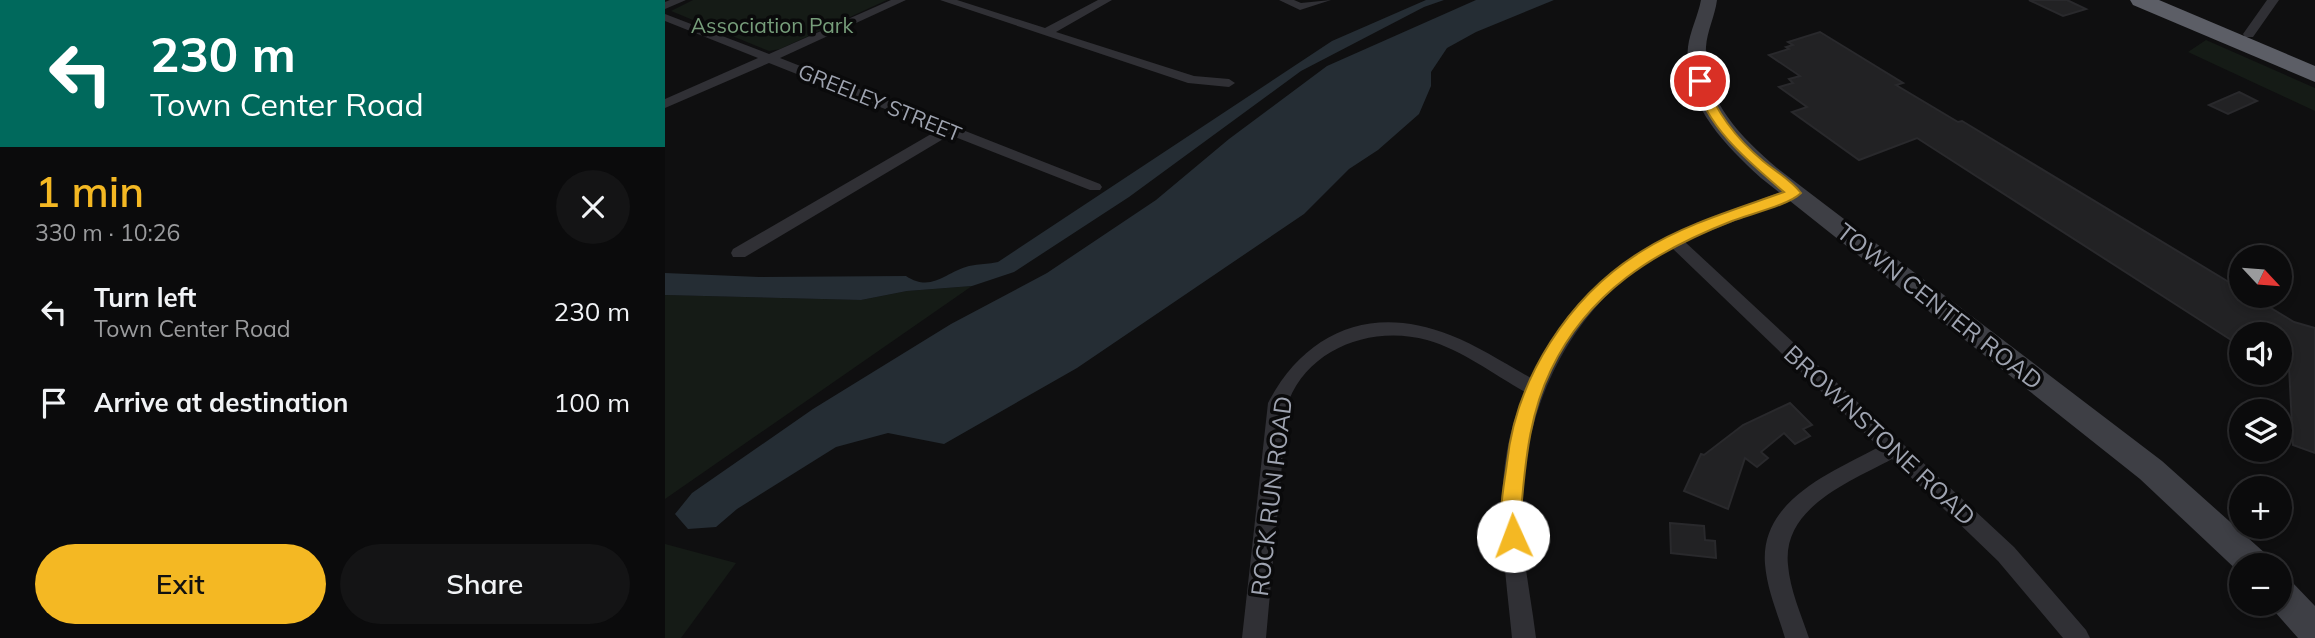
<!DOCTYPE html>
<meta charset="utf-8">
<style>
:root{--surface:#0b0b0c;--page:#141415;--text:#f1f3f6;--muted:#9a9b9d;--line:#2b2b2d;--accent:#f4b823}
body{margin:0;font-family:Mulish,sans-serif;background:var(--page);color:var(--text);height:100vh;display:flex;flex-direction:column;font-size:26px;white-space:nowrap}
*{box-sizing:border-box;margin:0}
p{font-size:23px;color:var(--muted)}
.icon{flex:none;width:38px;height:38px;fill:none;stroke:currentColor;stroke-width:2;stroke-linecap:round;stroke-linejoin:round}
.map{position:relative;flex:1;overflow:hidden}
.details{display:flex;flex-direction:column;background:var(--surface);width:665px}
.details>*{flex:none}
.guide{background:#00695c;color:#fff;overflow:hidden}
.needle{width:46px;rotate:116deg}
.controls{position:absolute;left:1564px;top:245px;display:grid;gap:14px}
.controls a{display:grid;place-items:center;width:63px;height:63px;border-radius:50%;background:var(--surface);box-shadow:0 4px 10px #0003,0 0 0 2px var(--line);font-size:35px}
.pin{position:absolute;display:grid;place-items:center;width:60px;height:60px;color:#fff;margin:-30px;border:4px solid #fff;border-radius:50%;box-shadow:0 2px 7px #0007}
.me{position:absolute;width:77px;margin:-38px;rotate:358deg;stroke-linejoin:round;filter:drop-shadow(0 0 5px #0008)}
.turn{display:flex;align-items:center;gap:24px;height:147px;padding:0 35px;font-size:32px}
.turn .icon{width:91px;height:91px;stroke-width:2.5}
.turn b{display:block;font-size:49px;line-height:60px}
.round{display:grid;place-items:center;flex:none;width:74px;height:74px;border-radius:37px;background:var(--page)}
.headline{display:flex;align-items:center;justify-content:space-between;height:119px;padding:0 35px}
h1{font-size:42px;font-weight:600;line-height:52px;color:var(--accent)}
.action{display:flex;gap:14px;margin-top:auto;padding:14px 35px}
.action a{flex:1;height:80px;border-radius:42px;background:var(--accent);color:#111;font-size:28px;font-weight:600;line-height:80px;text-align:center}
.action a+a{background:var(--page);color:var(--text)}
ul{padding:0;list-style:none}
li{display:flex;align-items:center;gap:21px;height:91px;padding:0 35px}
li div{flex:1}
li b{display:block;font-size:26px}
li em{font-style:normal}
main{display:flex;flex:1;min-height:0}
.map>svg:first-child{display:block}
.green{fill:#151b16}
.water{fill:#252d34}
.building{fill:#222224;stroke:#29292c;stroke-width:2}
.lines{fill:none;stroke-linecap:round;stroke-linejoin:round}
.street{fill:#303035;fill-rule:evenodd}
.secondary{fill:#3e3f45;fill-rule:evenodd}
.highway{fill:#5c5e66;fill-rule:evenodd}
.route{fill:#f4b823;stroke:#9f7817;stroke-width:2}
.labels{text-anchor:middle;dominant-baseline:central;stroke-width:7;stroke-linejoin:round;paint-order:stroke}
.far-park-label{font-size:21px;fill:#769d7a;stroke:#0a0a0b}
.far-street-label{font-size:21px;fill:#9fa4b1;stroke:#0a0a0b}
.street-label{font-size:24px;fill:#9fa4b1;stroke:#0a0a0b}
</style>
<main>
<section class="details">
<div class="guide">
<div class="turn"><svg class="icon" aria-label="left" viewBox="0 0 24 24"><path d="M17 20v-9H6M10 6l-5 5 5 5"/></svg><div><b>230 m</b>Town Center Road</div></div>
</div>
<div class="headline"><div><h1>1 min</h1><p>330 m · 10:26</p></div><a class="round"><svg class="icon" aria-label="close" viewBox="0 0 24 24"><path d="M6 6l12 12M18 6L6 18"/></svg></a></div>
<ul>
<li><svg class="icon" aria-label="left" viewBox="0 0 24 24"><path d="M17 20v-9H6M10 6l-5 5 5 5"/></svg><div><b>Turn left</b><p>Town Center Road</p></div><em>230 m</em></li>
<li><svg class="icon" aria-label="arrive" viewBox="0 0 24 24"><path d="M6 21V4h12l-3 4 3 4H6"/></svg><div><b>Arrive at destination</b></div><em>100 m</em></li>
</ul>
<div class="action"><a>Exit</a><a>Share</a></div>
</section>
<div class="map">
<svg width="1650" height="638" viewBox="0 0 1650 638">
<rect width="100%" height="100%" fill="#0f0f10"/>
<path class="green" d="M28 0H222L115 49 104 51 6 11Z
M1541 40 1650 88V111L1523 52Z
M307 286 0 499V295L196 300 242 291Z
M0 544 71 563 16 638H0Z"/>
<path class="water" d="M761 0H779L759 7 636 71 464 197 349 272 307 286 242 291 196 300 0 295V273L94 277 241 276C267 293 280 272 304 266 314 264 324 264 333 262L667 41Z
M811 0H889L811 32 782 48 766 72V86L754 114 713 150 684 169 639 214 412 368 279 444 223 433 171 447 72 509 51 527 23 529 10 514 27 493 148 409 286 324 382 273 491 200 564 139 662 66Z"/>
<path class="building" d="M1364 0H1402L1421 9 1398 16Z
M1155 32 1238 83 1231 85 1293 122 1297 121 1577 290V296H1586L1629 322 1650 328V453L1628 445 1624 367 1615 364V334H1577V347L1252 138 1194 160 1127 112 1142 107 1114 87 1128 83 1124 79 1135 76 1104 55 1124 49 1121 47 1128 45 1123 42Z
M1574 92 1592 101 1563 114 1544 105Z
M1125 403 1147 425 1138 429 1145 436 1130 444 1119 433 1096 452 1103 458 1092 467 1080 458 1063 509 1019 491 1036 454 1039 455 1078 425Z
M1005 523 1039 526 1040 540 1050 541 1051 558 1006 553Z"/>
<g class="lines">
<path class="street" d="M5 0H21L0 9V2Z
M226 0H241L115 58 435 184 437 187 435 190H425L285 135 80 257H68L66 253 68 249 273 130 104 63 0 108V99L93 58 0 21V14L104 54Z
M275 0H292L380 28 433 0H447L391 32 529 76 564 79 570 83 564 87 523 83Z
M614 0H629L636 3 666 0 635 10Z
M1602 0H1614L1588 37H1580L1578 34Z
M1129 188 1134 190 1137 193 1134 196 1019 241 1349 547 1421 630 1425 638H1398L1333 561 1227 459C1185 482 1117 507 1123 565 1125 590 1136 614 1144 638H1120C1113 614 1102 590 1100 564 1095 500 1167 472 1214 447L1006 247C909 300 858 402 857 511 856 554 866 596 871 638H847C839 555 824 472 860 392 828 374 797 350 762 340 709 325 645 347 624 400 617 418 619 444 617 464 612 522 606 580 601 638H577L603 403C641 330 708 304 785 335 813 346 839 363 866 378 908 284 980 241 1074 208 1092 201 1110 193 1129 188Z"/>
<path class="secondary" d="M1036 0H1052C1050 16 1042 31 1041 47 1038 100 1075 136 1112 168L1497 461 1601 554 1606 565H1577V575L1475 479 1096 178C1059 144 1017 102 1023 47 1025 31 1033 16 1036 0Z
M1615 577 1627 582 1650 606V638H1633L1603 604H1615Z"/>
<path class="highway" d="M1465 0H1494L1650 66V82L1468 5Z"/>
</g>
<path class="route" d="M1035 78 1040 81C1051 112 1073 140 1098 161 1110 171 1126 180 1136 193 1124 205 1085 214 1067 221 990 251 923 292 886 370 866 411 861 455 857 500 856 513 861 530 855 542L848 545 841 542C831 519 839 487 842 463 851 378 904 296 977 251 1020 224 1072 209 1119 192 1083 161 1043 129 1029 81Z"/>
<g class="labels">
<g class="far-park-label">
<text x="107" y="25">Association Park</text>
</g>
<g class="far-street-label">
<text transform="translate(215 102) rotate(22)">GREELEY STREET</text>
</g>
<g class="street-label">
<text transform="translate(1275 306) rotate(38)">TOWN CENTER ROAD</text>
<text transform="translate(1215 435) rotate(43)">BROWNSTONE ROAD</text>
<text transform="translate(606 496) rotate(-83)">ROCK RUN ROAD</text>
</g>
</g>
</svg>
<div class="controls">
<a><svg class="needle" viewBox="-14 -14 28 28"><path d="M0-13l5 13h-10z" fill="#e53935"/><path d="M0 13l5-13h-10z" fill="#9a9b9d"/></svg></a>
<a><svg class="icon" aria-label="sound" viewBox="0 0 24 24"><path d="M4 9h4l5-4v14l-5-4H4zM17 9q2 3 0 6"/></svg></a>
<a><svg class="icon" aria-label="layers" viewBox="0 0 24 24"><path d="M12 4l9 5-9 5-9-5zM3 14l9 5 9-5"/></svg></a>
<a>+</a>
<a>−</a>
</div>
<div class="pin" style="left:1035px;top:81px;background:#d93025"><svg class="icon" aria-label="arrive" viewBox="0 0 24 24"><path d="M6 21V4h12l-3 4 3 4H6"/></svg></div>
<svg class="me" style="left:848px;top:536px" viewBox="-20 -20 40 40"><circle r="19" fill="#fff"/><path d="M0-13L10 11 0 6-10 11z" fill="#f4b823"/></svg>
</div>
</main>
